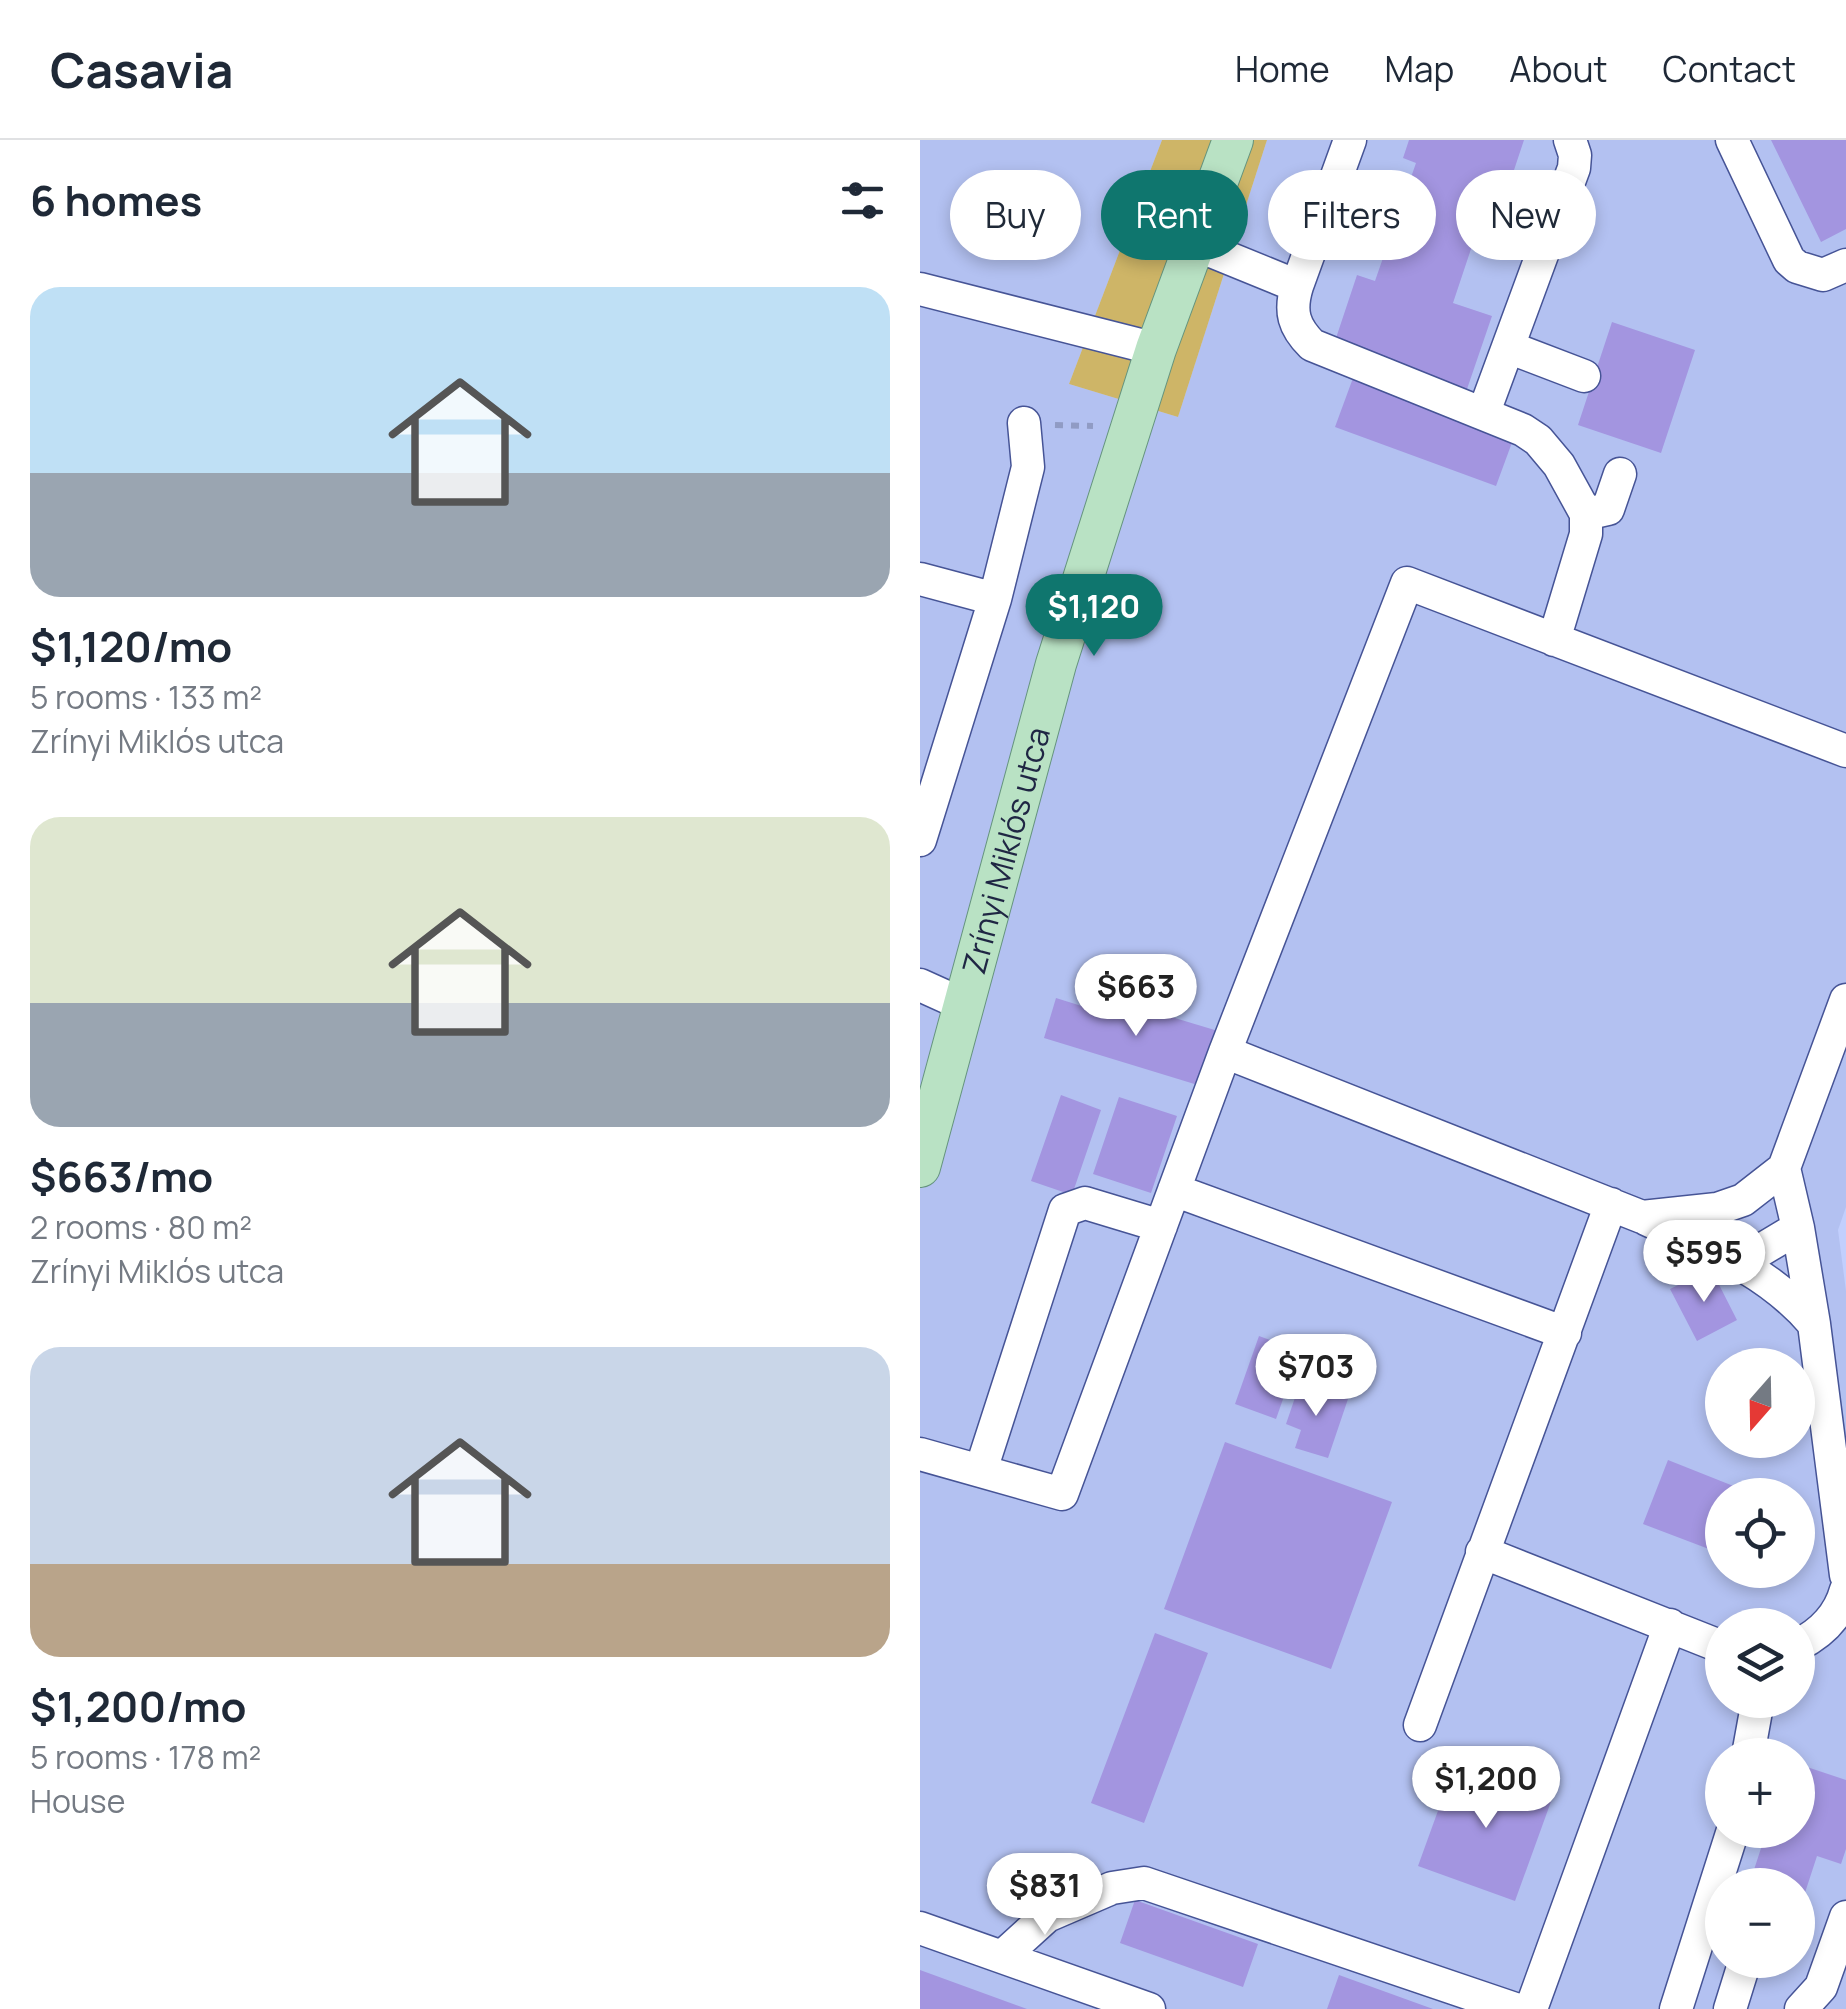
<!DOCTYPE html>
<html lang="en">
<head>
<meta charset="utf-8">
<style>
  :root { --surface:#fff; --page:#f6f6f7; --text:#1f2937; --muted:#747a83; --line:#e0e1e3; --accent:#0f766e }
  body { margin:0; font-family:Manrope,sans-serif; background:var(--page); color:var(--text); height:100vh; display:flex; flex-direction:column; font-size:38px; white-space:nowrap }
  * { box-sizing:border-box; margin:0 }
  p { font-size:32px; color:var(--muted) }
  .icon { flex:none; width:55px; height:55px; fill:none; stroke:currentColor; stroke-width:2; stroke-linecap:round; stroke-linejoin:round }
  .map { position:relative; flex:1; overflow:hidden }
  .panel { display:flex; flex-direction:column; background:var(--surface); width:920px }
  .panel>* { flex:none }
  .hud { position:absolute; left:30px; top:30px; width:745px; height:90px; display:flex; gap:20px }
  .needle { width:65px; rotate:200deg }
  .fabs { position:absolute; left:785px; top:1208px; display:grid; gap:20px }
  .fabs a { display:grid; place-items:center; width:110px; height:110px; border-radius:50%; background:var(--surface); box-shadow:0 5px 15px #0003; font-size:50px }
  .price { position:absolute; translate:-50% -85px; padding:0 22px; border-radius:35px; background:#fff; color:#222; font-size:32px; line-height:65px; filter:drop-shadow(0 2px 5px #0008) }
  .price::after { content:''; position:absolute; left:50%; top:60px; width:30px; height:22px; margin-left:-15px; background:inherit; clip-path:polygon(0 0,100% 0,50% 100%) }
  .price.current { background:var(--accent); color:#fff }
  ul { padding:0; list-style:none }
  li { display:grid; align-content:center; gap:20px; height:530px; padding:0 30px }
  li span { display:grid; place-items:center; height:310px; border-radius:30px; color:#555 }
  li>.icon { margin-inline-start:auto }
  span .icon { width:180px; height:180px; fill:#fffc; stroke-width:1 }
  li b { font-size:42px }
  h2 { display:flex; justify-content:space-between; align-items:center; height:120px; padding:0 30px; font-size:42px }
  .pill { padding:0 35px; border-radius:45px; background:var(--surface); box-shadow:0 5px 15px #0003; font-size:35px; line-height:90px }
  .pill.current { background:var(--accent); color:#fff }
  header { display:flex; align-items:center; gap:60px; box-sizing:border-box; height:140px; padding:0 50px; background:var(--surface); border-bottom:2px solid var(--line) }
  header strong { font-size:48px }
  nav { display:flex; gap:55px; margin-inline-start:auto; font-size:35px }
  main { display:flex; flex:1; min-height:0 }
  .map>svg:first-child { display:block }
  .built { fill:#b3c1f1; fill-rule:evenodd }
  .green { fill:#ceb567 }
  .building { fill:#a395e0 }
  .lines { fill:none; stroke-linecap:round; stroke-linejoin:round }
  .minor-casing { stroke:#465496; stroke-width:35 }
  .major-casing { stroke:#65947e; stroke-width:42 }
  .path { stroke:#909bc4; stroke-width:6; stroke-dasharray:8 8; stroke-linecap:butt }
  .minor { stroke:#fff; stroke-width:32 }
  .major { stroke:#b9e2c4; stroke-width:40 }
  .labels { text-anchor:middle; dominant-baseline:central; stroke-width:8; stroke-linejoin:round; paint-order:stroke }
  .street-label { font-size:32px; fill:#1f2643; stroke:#c2cffd }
</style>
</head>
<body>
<header>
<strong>Casavia</strong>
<nav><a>Home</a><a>Map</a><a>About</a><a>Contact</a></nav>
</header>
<main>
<section class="panel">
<h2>6 homes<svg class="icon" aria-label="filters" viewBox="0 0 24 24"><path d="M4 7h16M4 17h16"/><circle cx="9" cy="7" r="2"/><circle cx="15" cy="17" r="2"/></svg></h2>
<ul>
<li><span style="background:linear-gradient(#bfe0f5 60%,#9aa5b1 0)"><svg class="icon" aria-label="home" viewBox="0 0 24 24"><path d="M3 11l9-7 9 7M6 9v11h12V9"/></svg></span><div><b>$1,120/mo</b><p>5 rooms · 133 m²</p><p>Zrínyi Miklós utca</p></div></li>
<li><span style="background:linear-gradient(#dfe7d0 60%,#9aa5b1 0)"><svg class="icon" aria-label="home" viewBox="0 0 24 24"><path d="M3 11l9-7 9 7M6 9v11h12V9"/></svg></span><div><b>$663/mo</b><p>2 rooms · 80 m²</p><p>Zrínyi Miklós utca</p></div></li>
<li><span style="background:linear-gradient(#c9d6e8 70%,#b9a48a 0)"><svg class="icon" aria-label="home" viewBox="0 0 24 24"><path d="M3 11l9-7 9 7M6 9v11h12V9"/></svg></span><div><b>$1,200/mo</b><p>5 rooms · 178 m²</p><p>House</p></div></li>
</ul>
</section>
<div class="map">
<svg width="926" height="1869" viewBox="0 0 926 1869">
  <rect width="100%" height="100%" fill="#c2cffd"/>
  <path class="built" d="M0 0H242L149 244 258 277 347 0H926V1067L918 1090 926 1151V1869H0ZM802 1225H878V1300H802ZM802 1355H878V1430H802ZM802 1485H878V1560H802ZM802 1615H878V1690H802ZM802 1745H878V1820H802Z"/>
  <path class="green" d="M242 0H347L258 277 149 244Z"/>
  <path class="building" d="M489 0H604L586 54 571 49 533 163 572 176 547 249 414 204 437 135 455 141 496 23 483 18Z
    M851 0H926V89L901 102Z
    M692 182 775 210 741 313 658 285Z
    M433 238 594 297 576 346 415 287Z
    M136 858 200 878 205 863 298 891 281 946 124 898Z
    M141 955 181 970 152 1055 111 1041Z
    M199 957 257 976 231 1053 173 1034Z
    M791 1129 817 1180 777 1201 750 1149Z
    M339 1196 380 1211 356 1279 315 1264Z
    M380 1243 428 1259 408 1318 375 1308 381 1290 366 1284Z
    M305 1302 472 1362 411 1529 244 1469Z
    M748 1320 836 1355H802V1414L723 1384Z
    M235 1493 288 1513 224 1683 171 1663Z
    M536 1621 633 1656 595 1761 498 1726Z
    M878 1624 926 1640V1709L921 1724 897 1716 878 1774V1745H829L847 1690H878Z
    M215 1760 338 1804 323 1847 200 1803Z
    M0 1830 107 1869H0Z
    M419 1835 513 1869H407Z"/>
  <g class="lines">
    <defs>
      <path id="minor" d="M812 0 869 120 877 127 903 135 926 125
        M274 104 377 146C369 172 374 187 392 205L603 290 618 300 639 325 666 374V394L634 500
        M377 146 430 0
        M0 149 236 209
        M588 207 664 236
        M564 272 654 28 655 15 650 0
        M666 374 688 369 700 334
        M0 439 75 459
        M0 700 75 459 108 327 104 283
        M0 845 42 864
        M926 860 864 1028 878 1088 894 1184 926 1435
        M305 912 722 1077 797 1069 823 1060 864 1028
        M254 1050 645 1193
        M726 1079C789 1108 848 1130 894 1184
        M821 1122 878 1088
        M0 1314 142 1354 305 912 487 443 926 611
        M61 1330 145 1070 165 1063 241 1086
        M562 1412 802 1507
        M878 1505C902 1493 919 1476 926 1450
        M500 1585 691 1064
        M828 1615 838 1560
        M0 1788 229 1869
        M83 1816 127 1776 192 1748 224 1743 595 1869
        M611 1869 750 1485
        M756 1869 813 1690
        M810 1869 824 1824
        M881 1869 901 1847 926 1777"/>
      <g id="major">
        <path id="s1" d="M0 1027 136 524 236 209 313 0"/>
      </g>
    </defs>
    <use href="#minor" class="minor-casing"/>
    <use href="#major" class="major-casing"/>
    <path class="path" d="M135 285 173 286"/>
    <use href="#minor" class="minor"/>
    <use href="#major" class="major"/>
  </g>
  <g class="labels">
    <g class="street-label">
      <text stroke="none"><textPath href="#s1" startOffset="328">Zrínyi Miklós utca</textPath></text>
    </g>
  </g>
</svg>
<div class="fabs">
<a><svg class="needle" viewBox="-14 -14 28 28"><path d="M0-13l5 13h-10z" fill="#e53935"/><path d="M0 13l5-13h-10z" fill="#747a83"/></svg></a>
<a><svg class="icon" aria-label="locate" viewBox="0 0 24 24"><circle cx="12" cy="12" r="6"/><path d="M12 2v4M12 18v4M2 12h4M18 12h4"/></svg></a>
<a><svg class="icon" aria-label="layers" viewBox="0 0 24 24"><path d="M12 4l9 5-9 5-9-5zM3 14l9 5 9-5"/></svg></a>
<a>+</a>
<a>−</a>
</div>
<b class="price current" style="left:174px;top:519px">$1,120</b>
<b class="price" style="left:216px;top:899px">$663</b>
<b class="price" style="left:784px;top:1165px">$595</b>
<b class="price" style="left:396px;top:1279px">$703</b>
<b class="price" style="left:566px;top:1691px">$1,200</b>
<b class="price" style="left:125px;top:1798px">$831</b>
<div class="hud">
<a class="pill">Buy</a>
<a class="pill current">Rent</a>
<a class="pill">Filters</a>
<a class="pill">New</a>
</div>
</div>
</main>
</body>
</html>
